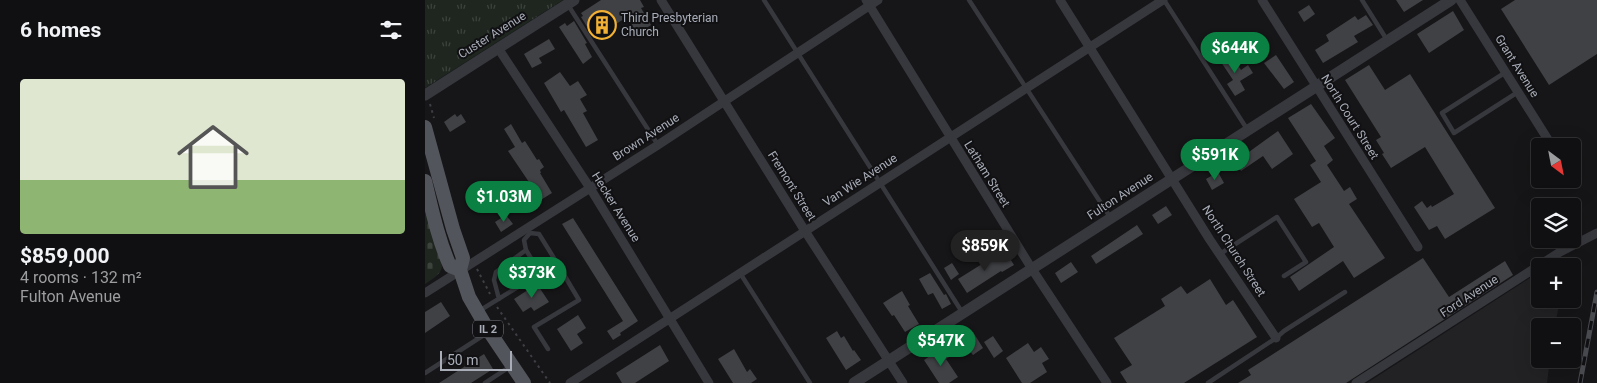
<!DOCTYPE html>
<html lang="en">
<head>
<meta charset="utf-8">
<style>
  :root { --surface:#101012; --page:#19191b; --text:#f1f3f6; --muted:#9c9d9f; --line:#303032; --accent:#0b8043 }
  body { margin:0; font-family:Roboto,sans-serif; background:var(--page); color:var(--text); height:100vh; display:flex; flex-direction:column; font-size:19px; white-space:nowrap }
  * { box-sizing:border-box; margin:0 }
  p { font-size:16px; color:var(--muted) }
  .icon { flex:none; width:28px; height:28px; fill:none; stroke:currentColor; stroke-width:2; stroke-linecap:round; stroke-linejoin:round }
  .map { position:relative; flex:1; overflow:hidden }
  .side { display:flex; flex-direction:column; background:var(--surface); width:425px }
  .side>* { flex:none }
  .needle { width:32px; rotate:148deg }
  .controls { position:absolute; left:1106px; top:138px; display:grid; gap:10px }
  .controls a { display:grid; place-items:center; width:50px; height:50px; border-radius:5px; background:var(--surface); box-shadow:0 5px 20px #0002,0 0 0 1px var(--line); font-size:25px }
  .scale { position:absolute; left:15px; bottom:12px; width:72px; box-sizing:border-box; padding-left:5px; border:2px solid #a8adb8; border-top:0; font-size:14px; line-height:18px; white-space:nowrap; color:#a8adb8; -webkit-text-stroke:4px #111113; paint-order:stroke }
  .price { position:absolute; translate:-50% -42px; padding:0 11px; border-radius:18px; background:var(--accent); color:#fff; font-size:16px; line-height:32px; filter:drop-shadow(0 1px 2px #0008) }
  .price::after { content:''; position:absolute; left:50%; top:30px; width:15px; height:11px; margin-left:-8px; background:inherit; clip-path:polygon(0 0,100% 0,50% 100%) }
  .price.current { background:#222; color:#fff }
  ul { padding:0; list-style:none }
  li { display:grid; align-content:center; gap:10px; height:265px; padding:0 20px }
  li+li { border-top:1px solid var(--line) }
  li span { display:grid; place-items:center; height:155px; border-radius:5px; color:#555 }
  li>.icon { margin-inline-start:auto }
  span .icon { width:90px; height:90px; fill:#fffc; stroke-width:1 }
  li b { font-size:21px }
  h2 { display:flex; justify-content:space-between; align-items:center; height:60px; padding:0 20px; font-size:21px }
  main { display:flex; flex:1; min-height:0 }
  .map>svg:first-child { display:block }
  .built { fill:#222225 }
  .cemetery { fill:url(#cemetery-stones) }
  .park { fill:url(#park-tufts) }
  .building { fill:#404145 }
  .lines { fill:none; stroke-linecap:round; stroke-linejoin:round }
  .path { stroke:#3d3f44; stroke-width:2; stroke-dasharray:2.5 4; stroke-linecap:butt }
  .service { stroke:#37383d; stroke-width:4.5 }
  .minor { stroke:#37383d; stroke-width:9 }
  .tertiary { stroke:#37383d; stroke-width:11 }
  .primary { stroke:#53555c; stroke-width:14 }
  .rail-casing { stroke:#4a4c52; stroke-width:5 }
  .rail { stroke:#111113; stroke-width:3; stroke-dasharray:9; stroke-linecap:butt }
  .labels { text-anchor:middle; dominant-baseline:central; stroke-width:4; stroke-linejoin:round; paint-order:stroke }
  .shield { fill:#111113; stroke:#7b7e86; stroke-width:1 }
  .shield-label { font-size:11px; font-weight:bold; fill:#a8adb8 }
  .poi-label { font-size:12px; fill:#a8adb8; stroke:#111113; text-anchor:start }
  .street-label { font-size:12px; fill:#a8adb8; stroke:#111113 }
</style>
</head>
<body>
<main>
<section class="side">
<h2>6 homes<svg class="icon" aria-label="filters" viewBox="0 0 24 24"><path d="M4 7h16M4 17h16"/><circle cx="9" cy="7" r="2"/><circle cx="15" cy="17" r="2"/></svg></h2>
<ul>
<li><span style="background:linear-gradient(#dfe7d0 65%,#8fb573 0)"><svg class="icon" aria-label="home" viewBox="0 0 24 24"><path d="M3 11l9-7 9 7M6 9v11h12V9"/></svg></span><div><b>$859,000</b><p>4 rooms · 132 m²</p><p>Fulton Avenue</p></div></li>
</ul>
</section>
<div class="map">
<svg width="1172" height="383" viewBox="0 0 1172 383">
  <defs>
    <pattern id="cemetery-stones" width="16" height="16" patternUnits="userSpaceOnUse" patternTransform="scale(1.25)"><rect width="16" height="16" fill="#1e261f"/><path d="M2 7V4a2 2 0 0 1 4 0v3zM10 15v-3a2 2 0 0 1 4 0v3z" fill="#3c433d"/></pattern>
    <pattern id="park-tufts" width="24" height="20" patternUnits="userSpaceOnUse" patternTransform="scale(1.25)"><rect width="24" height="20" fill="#1e261f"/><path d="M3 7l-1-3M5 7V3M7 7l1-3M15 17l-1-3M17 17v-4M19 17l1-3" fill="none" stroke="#3c433d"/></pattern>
  </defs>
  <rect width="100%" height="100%" fill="#161618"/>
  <path class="built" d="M1108 276 1115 278V299H1135L1130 326H1115V359H1125L1122 383H942Z"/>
  <path class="cemetery" d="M0 197 17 266C16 275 7 279 0 284Z"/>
  <path class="park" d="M0 0H138L0 88Z"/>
  <path class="building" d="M176 0H215L219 7 216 8 226 25 212 34 202 17 169 38 156 17 158 16 156 13Z
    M971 0H998L979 12Z
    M1090 0H1172V54L1124 85 1076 9Z
    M884 5 890 14 879 22 873 12Z
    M1028 11 1039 30 1004 53 992 34Z
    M941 15 948 25 929 36 933 42 898 63 890 50 904 41 901 35 930 16 933 20Z
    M149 21 162 43 160 44 167 57 158 64 134 27 140 23 142 26Z
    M124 39 130 49 114 58 117 63 107 68 99 54Z
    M805 53 816 70 823 65 828 73 815 81 820 90 810 96 802 84 808 80 794 59Z
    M851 55 869 82 859 89 839 63Z
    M944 65 960 90 985 74 1070 208 1020 239 1012 226 1004 230 989 207 997 201 1002 208 1006 205 1007 207 1029 194 1000 147 966 168 957 154 959 153 951 140 956 137 920 80Z
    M135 72 145 86 153 81 162 95 155 99 162 111 158 113 173 140 161 147 139 110 136 112 119 83Z
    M886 104 910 138 899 146 908 160 902 165 919 191 925 187 932 199 924 204 960 258 929 278 918 261 874 291 865 277 909 247 894 223 887 227 869 199 896 182 885 165 891 161 863 118Z
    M30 114 32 117 36 114 41 122 25 132 19 122Z
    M86 124 97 143 100 141 112 160 114 159 119 167 115 170 116 173H115L127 193 106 206 101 196 110 191 83 151 90 147 79 129Z
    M853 131 868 154 847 169 838 156 816 171 810 162Z
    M793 172 799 183 787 190 781 179Z
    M741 206 747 215 733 224 727 215Z
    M81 215 88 224 76 232 70 222Z
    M148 218 213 321 195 333 196 335 188 340 182 331 198 321 137 224Z
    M712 225 718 234 671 264 666 256Z
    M581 252 589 265 577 272 576 271 542 293 533 279 557 264 558 266Z
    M998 258 1024 297 1080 261 1088 275 921 383H813L826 375 823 370Z
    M646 262 653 272 636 283 630 273Z
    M527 263 534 274 526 280 519 268Z
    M505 273 519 295 521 294 526 304 517 309 508 293 503 295 494 279Z
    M785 279 801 305 808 300 832 337 759 383H702L695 372 707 365 689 338 740 306 736 299 756 286 762 294Z
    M112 284 124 302 109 311 106 307 98 312 89 299Z
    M477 291 485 305 483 306 494 324 480 332 469 315 467 316 458 303Z
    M16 302 25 316 0 333V312Z
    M153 315 161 328 152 334 158 343 146 351 132 329Z
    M412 331 416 338 419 336 428 351 429 350 436 360 421 370 401 338Z
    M548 332 558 348 548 355 543 349 541 350 535 340Z
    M568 336 578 351 569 358 559 342Z
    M603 343 609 352 616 347 624 359 617 363 622 372 605 383H597L581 358Z
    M235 345 244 361 210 383H197L191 373Z
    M518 347 524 357 521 359 533 377 524 383H514L499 360Z
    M309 349 322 372 325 369 332 379 326 383H308L293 359Z
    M59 354 68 369 46 383H14Z"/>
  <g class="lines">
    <path class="path" d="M5 104 9 118
      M52 269 65 294
      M72 307 125 383"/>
    <path class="service" d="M339 0 537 312
      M544 0 685 217
      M739 0 822 129
      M937 0 962 40
      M143 5 233 145
      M1081 72 1017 113 1029 133 1093 92
      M102 229 105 233 114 234 132 263
      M101 250 99 240 105 233
      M795 254 852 217 881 262 859 276
      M315 273 385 383
      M74 299 69 280 71 272 101 250 115 273
      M54 311 132 263 154 300 109 327 123 349
      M0 373 62 333
      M60 383 86 366
      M783 383 851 338 859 331 920 292"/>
    <path class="minor" d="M236 0 380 231 478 383
      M441 0 607 269 682 383
      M635 0 785 240 851 338
      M837 0 993 247
      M1035 0 1127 146
      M73 48 165 188 284 383
      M0 293 233 145 453 0
      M145 383 738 0
      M931 383 1135 252 1172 233"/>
    <path class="tertiary" d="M0 95 149 0
      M429 383 1026 0"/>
    <path class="primary" d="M0 127 28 229 38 258 35 270 44 297 62 328 99 383
      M0 181C7 210 13 239 25 266L35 270"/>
    <defs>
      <path id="rail" d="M1155 383 1172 292"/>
    </defs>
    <use href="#rail" class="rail-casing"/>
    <use href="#rail" class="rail"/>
  </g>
  <defs>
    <symbol id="building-ring" viewBox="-11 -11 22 22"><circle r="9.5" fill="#111113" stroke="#f2b134" stroke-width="1.5"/><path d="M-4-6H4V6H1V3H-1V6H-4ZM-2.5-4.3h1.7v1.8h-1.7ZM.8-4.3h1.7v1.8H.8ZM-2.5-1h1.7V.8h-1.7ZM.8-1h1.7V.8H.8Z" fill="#f2b134"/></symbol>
  </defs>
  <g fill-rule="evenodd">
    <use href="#building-ring" x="161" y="9" width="32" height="32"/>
  </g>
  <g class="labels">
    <rect class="shield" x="48" y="320.5" width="30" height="17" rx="4"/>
    <g class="shield-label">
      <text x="63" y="329">IL 2</text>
    </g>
    <g class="poi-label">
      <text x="196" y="18">Third Presbyterian<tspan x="196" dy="14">Church</tspan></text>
    </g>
    <g class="street-label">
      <text transform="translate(67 35) rotate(-32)">Custer Avenue</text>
      <text transform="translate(1092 66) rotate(58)">Grant Avenue</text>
      <text transform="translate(925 117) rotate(58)">North Court Street</text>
      <text transform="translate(221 137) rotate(-33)">Brown Avenue</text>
      <text transform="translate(562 174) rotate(58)">Latham Street</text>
      <text transform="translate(435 180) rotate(-33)">Van Wie Avenue</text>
      <text transform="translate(367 186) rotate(58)">Fremont Street</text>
      <text transform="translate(695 196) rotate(-33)">Fulton Avenue</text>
      <text transform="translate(191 207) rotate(58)">Hecker Avenue</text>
      <text transform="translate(809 251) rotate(57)">North Church Street</text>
      <text transform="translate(1044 296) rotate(-33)">Ford Avenue</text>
    </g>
  </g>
</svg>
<div class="controls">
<a><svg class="needle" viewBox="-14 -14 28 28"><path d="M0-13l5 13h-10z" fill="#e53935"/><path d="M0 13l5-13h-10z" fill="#9c9d9f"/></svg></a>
<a><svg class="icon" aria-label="layers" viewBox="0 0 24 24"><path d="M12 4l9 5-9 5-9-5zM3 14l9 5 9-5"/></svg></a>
<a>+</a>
<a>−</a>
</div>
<div class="scale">50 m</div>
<b class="price" style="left:810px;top:74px">$644K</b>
<b class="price" style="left:790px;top:181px">$591K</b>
<b class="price" style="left:79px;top:223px">$1.03M</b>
<b class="price current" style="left:560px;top:272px">$859K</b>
<b class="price" style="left:107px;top:299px">$373K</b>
<b class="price" style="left:516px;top:367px">$547K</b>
</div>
</main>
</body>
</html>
